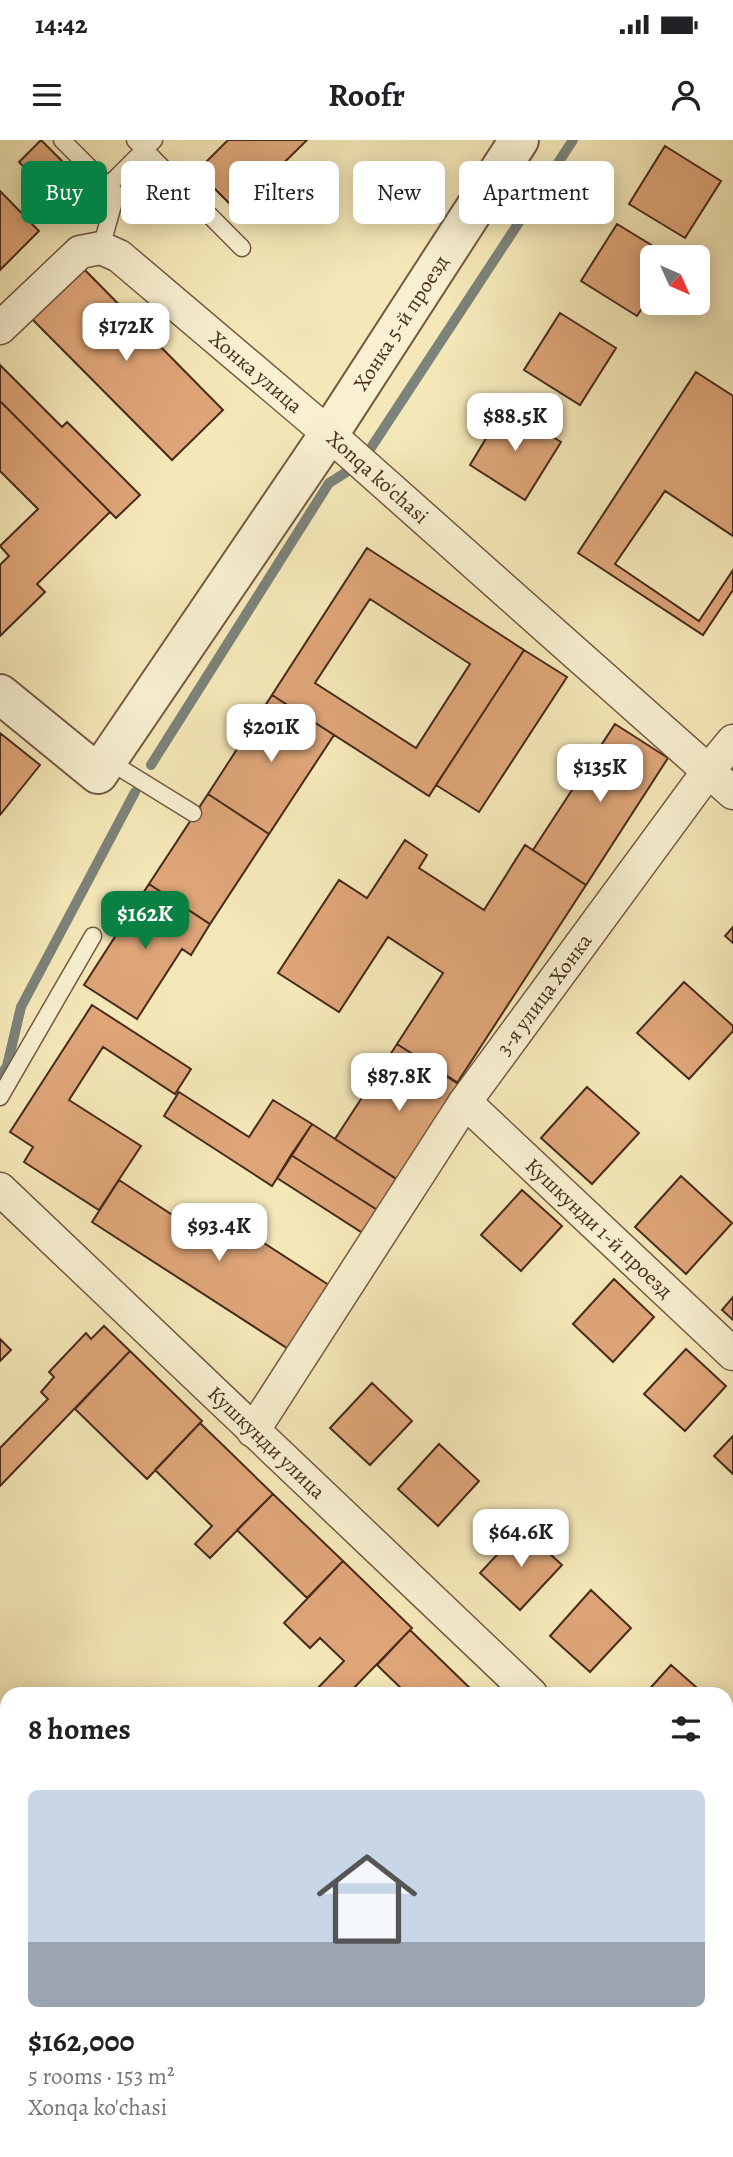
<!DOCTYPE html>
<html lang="en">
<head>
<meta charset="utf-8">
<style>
  :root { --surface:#fff; --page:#f6f6f6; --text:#202124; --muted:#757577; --accent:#0b8043 }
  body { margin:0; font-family:Alegreya,serif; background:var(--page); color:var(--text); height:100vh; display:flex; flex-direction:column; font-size:26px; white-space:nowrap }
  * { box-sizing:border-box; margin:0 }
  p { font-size:23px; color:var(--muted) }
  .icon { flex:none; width:38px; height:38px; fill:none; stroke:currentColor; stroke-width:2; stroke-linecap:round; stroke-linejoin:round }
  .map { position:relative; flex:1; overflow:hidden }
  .details { position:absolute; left:0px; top:1547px; width:733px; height:471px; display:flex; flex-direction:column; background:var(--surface); border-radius:21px 21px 0 0; box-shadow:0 4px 18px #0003 }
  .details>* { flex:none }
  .guide { position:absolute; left:21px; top:21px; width:691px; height:63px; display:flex; gap:14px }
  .needle { width:46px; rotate:135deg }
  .fabs { position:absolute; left:640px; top:105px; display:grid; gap:14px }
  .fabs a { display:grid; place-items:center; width:70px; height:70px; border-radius:10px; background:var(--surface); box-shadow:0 4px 18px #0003; font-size:35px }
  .price { position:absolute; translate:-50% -60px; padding:0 16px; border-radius:14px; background:#fff; color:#222; font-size:23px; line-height:46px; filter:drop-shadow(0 2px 4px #0008) }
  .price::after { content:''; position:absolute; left:50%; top:42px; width:21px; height:16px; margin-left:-10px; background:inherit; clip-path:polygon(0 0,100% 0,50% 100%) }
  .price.selected { background:var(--accent); color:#fff }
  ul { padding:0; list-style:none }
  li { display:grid; align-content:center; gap:14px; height:371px; padding:0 28px }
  li span { display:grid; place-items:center; height:217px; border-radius:10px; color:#555 }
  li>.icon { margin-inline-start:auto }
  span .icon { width:126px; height:126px; fill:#fffc; stroke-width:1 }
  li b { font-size:30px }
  h2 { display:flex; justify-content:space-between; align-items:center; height:84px; padding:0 28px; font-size:30px }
  .tag { padding:0 24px; border-radius:10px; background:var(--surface); box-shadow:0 4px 18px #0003; font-size:24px; line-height:63px }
  .tag.selected { background:var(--accent); color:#fff }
  .status { display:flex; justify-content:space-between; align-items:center; height:49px; padding:0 35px; background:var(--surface); direction:ltr }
  .status svg { height:19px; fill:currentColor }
  header { display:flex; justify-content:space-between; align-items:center; height:91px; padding:0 28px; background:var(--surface); font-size:32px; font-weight:600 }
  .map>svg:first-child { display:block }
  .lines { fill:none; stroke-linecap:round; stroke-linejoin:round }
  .stream { stroke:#7c837a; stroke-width:10 }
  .building { fill:#dea578; stroke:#472b1c; stroke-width:2; fill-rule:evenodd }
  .service-casing { stroke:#725a43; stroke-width:19 }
  .minor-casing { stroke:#725a43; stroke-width:35 }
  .tertiary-casing { stroke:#725a43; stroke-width:42 }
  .service { stroke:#f8f0d1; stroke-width:16 }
  .minor { stroke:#f8f0d1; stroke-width:32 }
  .tertiary { stroke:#f8f0d1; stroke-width:38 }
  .labels { text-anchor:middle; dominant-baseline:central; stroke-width:7; stroke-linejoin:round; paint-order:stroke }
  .street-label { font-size:21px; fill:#472b1c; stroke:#f8f0d1 }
</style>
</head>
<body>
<div class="status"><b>14:42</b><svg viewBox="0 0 49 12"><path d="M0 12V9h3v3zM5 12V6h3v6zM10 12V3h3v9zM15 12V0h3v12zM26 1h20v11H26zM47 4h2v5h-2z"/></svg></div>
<header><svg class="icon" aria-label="menu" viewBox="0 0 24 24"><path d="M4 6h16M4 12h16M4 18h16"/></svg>Roofr<svg class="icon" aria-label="person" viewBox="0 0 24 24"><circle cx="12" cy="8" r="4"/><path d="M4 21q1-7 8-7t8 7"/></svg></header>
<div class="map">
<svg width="733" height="2017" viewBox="0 0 733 2017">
  <rect width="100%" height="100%" fill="#f5e8b8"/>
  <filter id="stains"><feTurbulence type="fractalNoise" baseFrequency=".00286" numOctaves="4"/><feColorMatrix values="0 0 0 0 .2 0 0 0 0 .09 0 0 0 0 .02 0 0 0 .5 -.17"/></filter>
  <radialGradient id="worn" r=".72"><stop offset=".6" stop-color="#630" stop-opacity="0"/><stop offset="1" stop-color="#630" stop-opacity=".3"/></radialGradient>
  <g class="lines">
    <path class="stream" d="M151 625 329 343 361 323 573 0
      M0 937 7 926 21 867 135 652"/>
  </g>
  <path class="building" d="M41 0 98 57 75 79 19 22Z
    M228 0H307L236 70 197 31Z
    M665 6 721 41 685 98 629 64Z
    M0 51 39 91 0 130Z
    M617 84 671 117H653V151L637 176 581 141Z
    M80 125 223 270 172 320 29 176Z
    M560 173 616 208 580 265 524 230Z
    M0 225 62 287 67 282 140 355 116 378 0 261Z
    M696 232 733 256V396L665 351 615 424 699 481 733 430V450L703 495 578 413Z
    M0 261 110 372 37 444 45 452 0 496V425L9 416 0 406 38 369 0 331Z
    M505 267 561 302 525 360 470 325Z
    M367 408 524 510 429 656 272 555ZM370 459 470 524 416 608 315 543Z
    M524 510 567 537 479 672 436 645Z
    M272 555 334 595 269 694 208 654Z
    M615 584 668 618 586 745 533 710Z
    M0 593 40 625 0 675Z
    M208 654 269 694 210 784 149 744Z
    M405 700 427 715 419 728 484 770 525 705 586 745 457 943 397 904 443 833 388 797 339 872 278 833 339 740 367 758Z
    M149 744 210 784 191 815 182 809 137 879 84 845Z
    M733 787V803L725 796Z
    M684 842 733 886V891L689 939 637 893Z
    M92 865 191 929 175 954 103 907 69 960 141 1006 99 1070 24 1022 33 1007 10 992Z
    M397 904 463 946 401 1042 335 999Z
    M587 947 639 993 592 1044 541 998Z
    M179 952 249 997 273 960 312 984 272 1046 164 976Z
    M312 984 406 1045 387 1076 291 1015Z
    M291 1015 387 1076 372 1099 277 1038Z
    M681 1036 732 1083 686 1134 635 1087Z
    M119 1040 194 1089 208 1067 332 1147 290 1210 92 1082Z
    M522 1050 562 1086 521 1131 481 1095Z
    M614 1139 654 1177 613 1222 573 1184Z
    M733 1157V1180L722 1170Z
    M104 1186 130 1211 0 1346V1308L48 1259 41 1252 54 1237 49 1232 86 1193 91 1199Z
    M0 1199 11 1210 0 1221Z
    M686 1209 726 1246 685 1291 644 1254Z
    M130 1211 202 1281 147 1339 75 1269Z
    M372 1243 412 1281 370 1325 330 1288Z
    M200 1283 273 1354 210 1418 195 1404 212 1386 155 1330Z
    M733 1296V1334L714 1316Z
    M439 1304 479 1341 438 1386 398 1349Z
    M273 1354 343 1421 307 1458 237 1390Z
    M522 1388 562 1425 520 1470 480 1433Z
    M343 1421 412 1488 348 1554H312L344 1521 320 1498 310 1508 284 1483Z
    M591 1450 631 1488 590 1532 550 1496Z
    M410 1490 476 1554H407L377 1525Z
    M671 1525 704 1554H645Z
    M0 1580 7 1586 0 1596Z
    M733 1597V1663L726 1657V1605Z
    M7 1652V1672L0 1665V1659Z
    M0 1711 7 1718V1733L0 1740Z
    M7 1733V1820L0 1813V1740Z
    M726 1796 733 1802V1861L726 1868Z
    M733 1861V1877L726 1871Z
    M0 1931 7 1938V2011H61L55 2017H0Z
    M61 2011H87L94 2017H55Z
    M202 2011H281L275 2017H208Z
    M365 2011H412L406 2017H372Z"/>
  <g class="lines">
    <defs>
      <path id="service" d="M62 0 116 54 101 108
        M135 0 242 108
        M108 46 154 0
        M107 620 193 673
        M0 957 93 796"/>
      <g id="minor">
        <path id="s1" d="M0 188 80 112 101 108 119 116 329 294 733 653"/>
        <path id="s2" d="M465 962 733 1214"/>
        <path id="s3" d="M0 1049 531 1554"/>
        <path id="s4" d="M253 1291 465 962 709 630 733 601"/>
        <path d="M0 1688 7 1695"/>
        <path d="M726 1738 733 1744"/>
        <path d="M335 2011 342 2017"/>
      </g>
      <g id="tertiary">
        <path id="s5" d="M0 554 98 634 329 294 519 0"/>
      </g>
    </defs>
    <use href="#service" class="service-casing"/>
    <use href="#minor" class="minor-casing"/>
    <use href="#tertiary" class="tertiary-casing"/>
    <use href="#service" class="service"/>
    <use href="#minor" class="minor"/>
    <use href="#tertiary" class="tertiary"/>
  </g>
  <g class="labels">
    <g class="street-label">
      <text stroke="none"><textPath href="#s5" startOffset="670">Хонка 5-й проезд</textPath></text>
      <text stroke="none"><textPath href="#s1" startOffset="331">Хонка улица</textPath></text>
      <text stroke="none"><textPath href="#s1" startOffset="492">Xonqa ko'chasi</textPath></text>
      <text stroke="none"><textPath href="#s4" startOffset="525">3-я улица Хонка</textPath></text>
      <text stroke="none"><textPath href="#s2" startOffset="184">Кушкунди 1-й проезд</textPath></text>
      <text stroke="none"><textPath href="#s3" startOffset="368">Кушкунди улица</textPath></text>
    </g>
  </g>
  <rect width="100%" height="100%" filter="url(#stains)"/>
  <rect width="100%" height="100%" fill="url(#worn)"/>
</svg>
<div class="fabs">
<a><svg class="needle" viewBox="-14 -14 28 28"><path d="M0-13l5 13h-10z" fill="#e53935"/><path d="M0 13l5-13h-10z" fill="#757577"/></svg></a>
</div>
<b class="price" style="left:126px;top:223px">$172K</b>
<b class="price" style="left:515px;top:313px">$88.5K</b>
<b class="price" style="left:271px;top:624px">$201K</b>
<b class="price" style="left:600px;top:664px">$135K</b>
<b class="price selected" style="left:145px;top:811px">$162K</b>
<b class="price" style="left:399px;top:973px">$87.8K</b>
<b class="price" style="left:219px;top:1123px">$93.4K</b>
<b class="price" style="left:521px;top:1429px">$64.6K</b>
<div class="guide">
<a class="tag selected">Buy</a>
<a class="tag">Rent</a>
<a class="tag">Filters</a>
<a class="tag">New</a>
<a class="tag">Apartment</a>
</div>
<section class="details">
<h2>8 homes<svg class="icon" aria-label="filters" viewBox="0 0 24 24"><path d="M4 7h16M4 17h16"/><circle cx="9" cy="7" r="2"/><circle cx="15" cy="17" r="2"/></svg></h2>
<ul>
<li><span style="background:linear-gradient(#c9d6e8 70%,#9aa5b1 0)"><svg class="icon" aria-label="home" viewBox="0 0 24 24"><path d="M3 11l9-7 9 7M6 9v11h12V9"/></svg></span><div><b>$162,000</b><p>5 rooms · 153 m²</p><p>Xonqa ko'chasi</p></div></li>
</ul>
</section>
</div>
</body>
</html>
